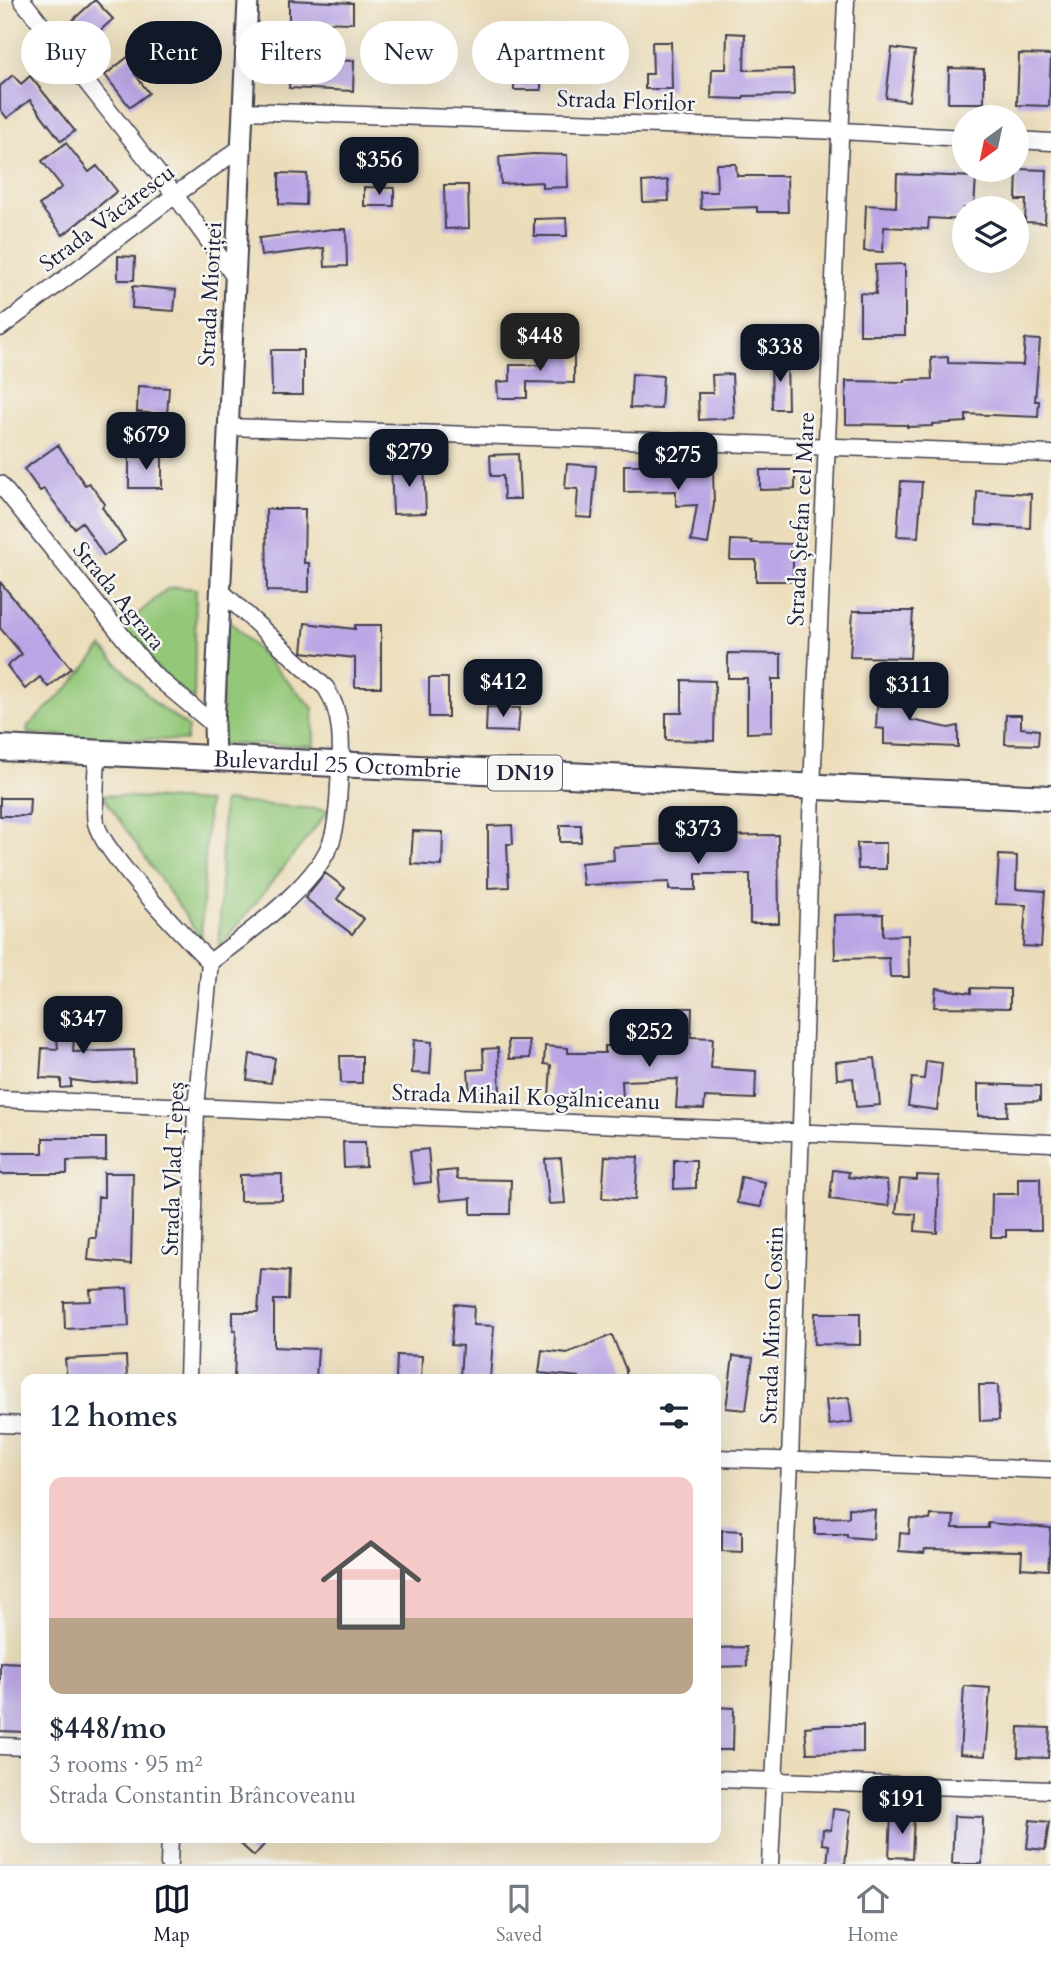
<!DOCTYPE html>
<html lang="en">
<head>
<meta charset="utf-8">
<style>
  :root { --surface:#fff; --page:#f6f6f7; --text:#1f2937; --muted:#747a83; --line:#e0e1e3; --accent:#111827 }
  body { margin:0; font-family:Cardo,serif; background:var(--page); color:var(--text); height:100vh; display:flex; flex-direction:column; font-size:26px; white-space:nowrap }
  * { box-sizing:border-box; margin:0 }
  p { font-size:23px; color:var(--muted) }
  .icon { flex:none; width:38px; height:38px; fill:none; stroke:currentColor; stroke-width:2; stroke-linecap:round; stroke-linejoin:round }
  .map { position:relative; flex:1; overflow:hidden }
  .drawer { position:absolute; left:21px; top:1374px; width:700px; height:469px; display:flex; flex-direction:column; background:var(--surface); border-radius:14px; box-shadow:0 7px 28px #0002 }
  .drawer>* { flex:none }
  .hud { position:absolute; left:21px; top:21px; width:700px; height:63px; display:flex; gap:14px }
  .needle { width:46px; rotate:213deg }
  .fabs { position:absolute; left:952px; top:105px; display:grid; gap:14px }
  .fabs a { display:grid; place-items:center; width:77px; height:77px; border-radius:50%; background:var(--surface); box-shadow:0 7px 28px #0002; font-size:35px }
  .price { position:absolute; translate:-50% -60px; padding:0 16px; border-radius:14px; background:var(--accent); color:#fff; font-size:23px; line-height:46px; filter:drop-shadow(0 2px 4px #0008) }
  .price::after { content:''; position:absolute; left:50%; top:42px; width:21px; height:16px; margin-left:-10px; background:inherit; clip-path:polygon(0 0,100% 0,50% 100%) }
  .price.current { background:#222; color:#fff }
  ul { padding:0; list-style:none }
  li { display:grid; align-content:center; gap:14px; height:371px; padding:0 28px }
  li+li { border-top:2px solid var(--line) }
  li span { display:grid; place-items:center; height:217px; border-radius:14px; color:#555 }
  li>.icon { margin-inline-start:auto }
  span .icon { width:126px; height:126px; fill:#fffc; stroke-width:1 }
  li b { font-size:30px }
  h2 { display:flex; justify-content:space-between; align-items:center; height:84px; padding:0 28px; font-size:30px }
  .chip { padding:0 24px; border-radius:32px; background:var(--surface); box-shadow:0 7px 28px #0002; font-size:24px; line-height:63px }
  .chip.current { background:var(--accent); color:#fff }
  .tabs { display:flex; justify-content:space-around; align-items:center; height:98px; border-top:2px solid var(--line); background:var(--surface); font-size:19px; color:var(--muted) }
  .tabs a { display:grid; justify-items:center; gap:4px }
  .tabs .current { color:var(--accent) }
  .map>svg:first-child { display:block }
  .green { fill:#94c879; stroke:#5b755a; stroke-width:2 }
  .building { fill:#baa6e5 }
  .lines { fill:none; stroke-linecap:round; stroke-linejoin:round }
  .minor-casing { stroke:#403e4e; stroke-width:19 }
  .tertiary-casing { stroke:#403e4e; stroke-width:23 }
  .primary-casing { stroke:#403e4e; stroke-width:28 }
  .minor { stroke:#fff; stroke-width:16 }
  .tertiary { stroke:#fff; stroke-width:19 }
  .primary { stroke:#fff; stroke-width:24 }
  .labels { text-anchor:middle; dominant-baseline:central; stroke-width:5; stroke-linejoin:round; paint-order:stroke }
  .shield { fill:#f6f6f2; stroke:#626272; stroke-width:2 }
  .shield-label { font-size:21px; font-weight:bold; fill:#22223b }
  .street-label { font-size:23px; fill:#22223b; stroke:#f6f6f2 }
</style>
</head>
<body>
<div class="map">
<svg width="1051" height="1864" viewBox="0 0 1051 1864">
  <rect width="100%" height="100%" fill="#f6f6f2"/>
  <filter id="ink" filterUnits="userSpaceOnUse"><feTurbulence type="fractalNoise" baseFrequency=".0143" numOctaves="2"/><feDisplacementMap in="SourceGraphic" scale="14" xChannelSelector="R" yChannelSelector="G"/><feConvolveMatrix kernelMatrix="1 2 1 2 8 2 1 2 1" color-interpolation-filters="sRGB"/></filter>
  <filter id="wash" filterUnits="userSpaceOnUse"><feTurbulence type="fractalNoise" baseFrequency=".00686" numOctaves="4" result="noise"/><feDisplacementMap in="SourceGraphic" scale="28" xChannelSelector="R" yChannelSelector="G"/><feGaussianBlur stdDeviation="1.57" result="paint"/><feColorMatrix in="noise" values="0 0 0 0 0 0 0 0 0 0 0 0 0 0 0 0 0 1.4 0 .05"/><feComposite in="paint" operator="in"/></filter>
  <g filter="url(#wash)">
    <rect width="100%" height="100%" fill="#ecddba"/>
    <path class="green" d="M177 587 196 589 194 701 117 632 167 589Z
      M224 615 313 708 314 746 220 744Z
      M102 647 155 703 188 727 186 741 29 734 27 731 28 726 71 685Z
      M102 795 208 802 201 938Z
      M223 801 329 810 219 949Z"/>
    <g id="blocks">
      <path class="building" d="M95 0 113 19 82 47 65 27Z
        M289 0 353 3V23L316 22 313 59 354 61 353 91 289 88 293 22H289Z
        M727 33 745 34 744 70 793 69 794 95 744 96 743 99 711 98 712 69H726Z
        M157 34 167 47 134 73 149 93 130 107 105 75Z
        M652 42H671L672 89H645V74H653Z
        M892 48 915 51 909 101 886 98Z
        M1019 54 1051 55 1049 106 1017 105Z
        M514 64H541V90H514Z
        M949 68 984 69V103H948Z
        M13 75 21 84 30 76 75 131 61 141 30 100 7 118 0 109V86Z
        M66 143 89 172 97 166 117 191 63 235 39 205 62 187 42 161Z
        M533 154 567 155 568 187 542 188V182L501 184 499 157Z
        M716 164H736L737 176H787L788 212H757V207L701 209 700 192H717Z
        M1017 169 1047 170 1045 223 1025 222 1026 200H1016Z
        M279 173 307 174 306 205 279 204Z
        M897 174 976 177 974 208H964V220L929 218 928 229 884 227 883 252 864 251 866 205 896 207Z
        M668 180 669 201 643 202 642 182Z
        M444 185H468L469 228 445 229Z
        M364 187 394 188V206H364Z
        M566 218 567 236H534V219Z
        M333 229H346L347 266 325 267 324 248 261 256 259 238Z
        M118 256 135 257 134 280H118Z
        M905 264V335H860V293L876 294 875 265Z
        M133 286 176 290 174 311 132 308Z
        M764 333 766 349 746 352 744 336Z
        M1025 339 1040 340 1035 401H1039L1038 417 966 414V422L932 424V426L907 427V425L846 424V381L905 382V380L932 379 931 358 948 357V363L1023 365Z
        M545 347 574 348V383L527 382V398H498L497 382 510 381V365H544Z
        M271 350H303V395H272Z
        M771 359H787L788 409H772Z
        M632 374 663 376 661 409 630 408Z
        M732 374 734 418 699 420 698 393H713L712 375Z
        M138 386 169 388 167 415 137 412Z
        M58 445 85 485 89 483 105 504 102 507 125 541 104 556 82 522 74 528 44 489 40 491 24 469Z
        M518 454 520 499H504L503 476H491L490 455Z
        M129 457H162V488H129Z
        M424 463 426 513 393 514 391 465Z
        M567 464 596 466 592 518 576 517 578 489 565 488Z
        M624 465H660V473L713 472 714 504 708 544 691 541 697 505 676 506V491L624 492Z
        M760 470H795V489L760 490Z
        M901 481 922 482 918 537 897 536Z
        M977 491 1031 494 1030 528 976 525Z
        M266 509H305L304 563H309V592L267 591Z
        M731 540 752 541V543L793 544V581H756V560H730Z
        M0 582 71 668 48 687 40 677 25 689 7 666 22 654 0 628Z
        M853 611H913L910 658 850 657Z
        M305 623 355 629V625H381V687H355V658L302 652Z
        M728 653 781 654V679H772V732L747 733V678H728Z
        M429 678H448V717H429Z
        M682 680 715 681 714 741 666 740V713H682Z
        M878 687 913 688 911 720 949 728 958 726V747L884 744V729L876 728Z
        M487 707 520 708 518 732 486 731Z
        M1006 715H1021V728L1039 730 1038 745 1005 744Z
        M0 798H30L29 816H0Z
        M512 825 513 844H507L509 887 488 888V826Z
        M560 825H581V842H560Z
        M413 831 443 832 442 866 411 864Z
        M710 833V836L778 835 779 923H750V874H696V890H669V882L583 885 581 863 614 860 613 847 669 844V834Z
        M857 843H886V869H858Z
        M999 855 1017 856 1016 889 1045 891 1041 947 1023 946 1026 905 996 904Z
        M325 873 345 888 337 899 364 919 352 934 305 898Z
        M883 914V936L908 935 909 977H890L889 958 835 959 834 915Z
        M936 988 971 993V988L1010 989V1008L934 1007Z
        M80 1003 81 1022 75 1023 73 1052 134 1050 135 1081 93 1083 71 1080V1087L61 1088V1079L40 1078 42 1048 58 1049 54 1005Z
        M675 1008H692L691 1037 713 1038 711 1068 756 1071 755 1099 705 1097 704 1109 676 1108 678 1079 622 1081 623 1098 570 1100 549 1097 551 1065 544 1064 545 1046 568 1048V1053H605V1046H648V1039H674Z
        M414 1040 432 1042 430 1074 412 1073Z
        M508 1040H529L530 1058 509 1059Z
        M498 1048 500 1093 470 1095 468 1070 484 1069 483 1049Z
        M250 1054 275 1058 271 1083 247 1080Z
        M340 1056H362V1083H341Z
        M875 1058 880 1105 856 1107 853 1078 837 1079 836 1062Z
        M926 1061 942 1063 937 1110 908 1106 912 1078 924 1079Z
        M978 1084 1040 1086V1101L1008 1102 1007 1116H978Z
        M43 1138H106V1160L67 1161V1174H0V1153H43Z
        M343 1142H365L366 1167 344 1168Z
        M428 1149 431 1182 414 1184 410 1151Z
        M605 1156 638 1157 635 1200 602 1198Z
        M561 1158 565 1203 549 1204 545 1159Z
        M674 1160H696V1188L674 1189Z
        M456 1170 457 1179 511 1180 510 1214H471V1198L440 1201 437 1172Z
        M833 1170 849 1172 848 1177 887 1181 889 1206 830 1199Z
        M104 1173H133L131 1264 88 1260 90 1238H96L98 1197H104Z
        M282 1174V1200L240 1201V1175Z
        M917 1175 939 1176 937 1233 915 1231 916 1214 896 1213 900 1179 917 1180Z
        M741 1177 765 1182 761 1207 737 1203Z
        M1018 1178H1040L1041 1230H1006V1237H991L992 1194H1018Z
        M261 1269 289 1271 288 1300H274V1347L318 1349 316 1379H234L236 1331H233V1312H258Z
        M127 1288 129 1326 65 1329 64 1302 91 1301 90 1290Z
        M454 1304 474 1306 473 1325 494 1326 490 1379H460L462 1346 451 1345Z
        M815 1313H860V1345L814 1344Z
        M612 1335 626 1370V1379H579V1377L539 1373 542 1350 567 1353Z
        M397 1355 422 1356 421 1379H396Z
        M126 1356 127 1379H67L65 1359Z
        M733 1356 753 1358 746 1410 726 1408Z
        M979 1385H998L999 1420 980 1421Z
        M849 1397 852 1422 829 1425 826 1400Z
        M849 1508 875 1510 873 1539 847 1537V1534H815V1518L849 1517Z
        M931 1515 954 1516 953 1528H988V1523L1051 1528 1048 1570 1021 1568 1022 1551 925 1549 924 1553 899 1551 900 1533 909 1534 910 1519 930 1520Z
        M722 1530 742 1531V1552L722 1551Z
        M746 1647 747 1666 716 1667V1648Z
        M0 1662 26 1663V1732L0 1731Z
        M964 1686 990 1688 985 1756 960 1754Z
        M716 1707 734 1708 733 1750H716Z
        M826 1725H863V1752L807 1753 805 1727Z
        M1019 1727 1050 1728 1048 1758 1018 1757Z
        M833 1809 851 1811 845 1864H827L829 1845 822 1844 823 1829 831 1830Z
        M891 1815 914 1816 912 1858 889 1857Z
        M954 1816 983 1817 982 1864H952Z
        M1030 1820 1049 1822 1045 1850 1027 1848Z
        M234 1838H270L254 1856Z"/>
    </g>
  </g>
  <g filter="url(#ink)">
    <use href="#blocks" fill-opacity="0" stroke="#403e4e" stroke-width="2"/>
    <g class="lines">
      <defs>
        <path id="minor" d="M22 0 175 195 234 276
          M243 111 841 131 964 138
          M1017 140 1051 142
          M0 328 175 195 243 146
          M229 427 1051 454
          M0 484 152 673 214 725
          M97 752C97 771 93 807 96 823 102 852 186 938 210 962
          M210 962C247 934 322 881 333 836 339 815 338 792 340 771 342 742 342 713 326 688L220 590
          M0 1099 1051 1143
          M188 1379 196 1107 210 962
          M0 1424 26 1425
          M716 1458 1051 1470
          M0 1746 26 1747
          M716 1779 1051 1790
          M169 1864 170 1838
          M770 1864 790 1462 812 788 846 0"/>
        <path id="tertiary" d="M215 758 214 725C225 483 238 242 248 0"/>
        <g id="primary">
          <path id="s1" d="M0 748 1051 798"/>
        </g>
      </defs>
      <use href="#minor" class="minor-casing"/>
      <use href="#tertiary" class="tertiary-casing"/>
      <use href="#primary" class="primary-casing"/>
      <use href="#minor" class="minor"/>
      <use href="#tertiary" class="tertiary"/>
      <use href="#primary" class="primary"/>
    </g>
  </g>
  <g class="labels">
    <rect class="shield" x="488" y="755.5" width="74" height="35" rx="5"/>
    <g class="shield-label">
      <text x="525" y="773">DN19</text>
    </g>
    <g class="street-label">
      <text transform="translate(626 101) rotate(2)">Strada Florilor</text>
      <text transform="translate(107 218) rotate(-37)">Strada Văcărescu</text>
      <text transform="translate(210 294) rotate(-87)">Strada Mioriței</text>
      <text transform="translate(801 519) rotate(-87)">Strada Ștefan cel Mare</text>
      <text transform="translate(119 596) rotate(51)">Strada Agrara</text>
      <text stroke="none"><textPath href="#s1" startOffset="338">Bulevardul 25 Octombrie</textPath></text>
      <text transform="translate(526 1097) rotate(2)">Strada Mihail Kogălniceanu</text>
      <text transform="translate(173 1169) rotate(-88)">Strada Vlad Țepeș</text>
      <text transform="translate(772 1325) rotate(-88)">Strada Miron Costin</text>
    </g>
  </g>
</svg>
<div class="fabs">
<a><svg class="needle" viewBox="-14 -14 28 28"><path d="M0-13l5 13h-10z" fill="#e53935"/><path d="M0 13l5-13h-10z" fill="#747a83"/></svg></a>
<a><svg class="icon" aria-label="layers" viewBox="0 0 24 24"><path d="M12 4l9 5-9 5-9-5zM3 14l9 5 9-5"/></svg></a>
</div>
<b class="price" style="left:379px;top:197px">$356</b>
<b class="price current" style="left:540px;top:373px">$448</b>
<b class="price" style="left:780px;top:384px">$338</b>
<b class="price" style="left:146px;top:472px">$679</b>
<b class="price" style="left:409px;top:489px">$279</b>
<b class="price" style="left:678px;top:492px">$275</b>
<b class="price" style="left:503px;top:719px">$412</b>
<b class="price" style="left:909px;top:722px">$311</b>
<b class="price" style="left:698px;top:866px">$373</b>
<b class="price" style="left:83px;top:1056px">$347</b>
<b class="price" style="left:649px;top:1069px">$252</b>
<b class="price" style="left:902px;top:1836px">$191</b>
<div class="hud">
<a class="chip">Buy</a>
<a class="chip current">Rent</a>
<a class="chip">Filters</a>
<a class="chip">New</a>
<a class="chip">Apartment</a>
</div>
<section class="drawer">
<h2>12 homes<svg class="icon" aria-label="filters" viewBox="0 0 24 24"><path d="M4 7h16M4 17h16"/><circle cx="9" cy="7" r="2"/><circle cx="15" cy="17" r="2"/></svg></h2>
<ul>
<li><span style="background:linear-gradient(#f6c9c9 65%,#b9a48a 0)"><svg class="icon" aria-label="home" viewBox="0 0 24 24"><path d="M3 11l9-7 9 7M6 9v11h12V9"/></svg></span><div><b>$448/mo</b><p>3 rooms · 95 m²</p><p>Strada Constantin Brâncoveanu</p></div></li>
</ul>
</section>
</div>
<nav class="tabs">
<a class="current"><svg class="icon" aria-label="map" viewBox="0 0 24 24"><path d="M3 6l6-2 6 2 6-2v14l-6 2-6-2-6 2zM9 4v14M15 6v14"/></svg>Map</a>
<a><svg class="icon" aria-label="saved" viewBox="0 0 24 24"><path d="M7 4h10v16l-5-4-5 4z"/></svg>Saved</a>
<a><svg class="icon" aria-label="home" viewBox="0 0 24 24"><path d="M3 11l9-7 9 7M6 9v11h12V9"/></svg>Home</a>
</nav>
</body>
</html>
